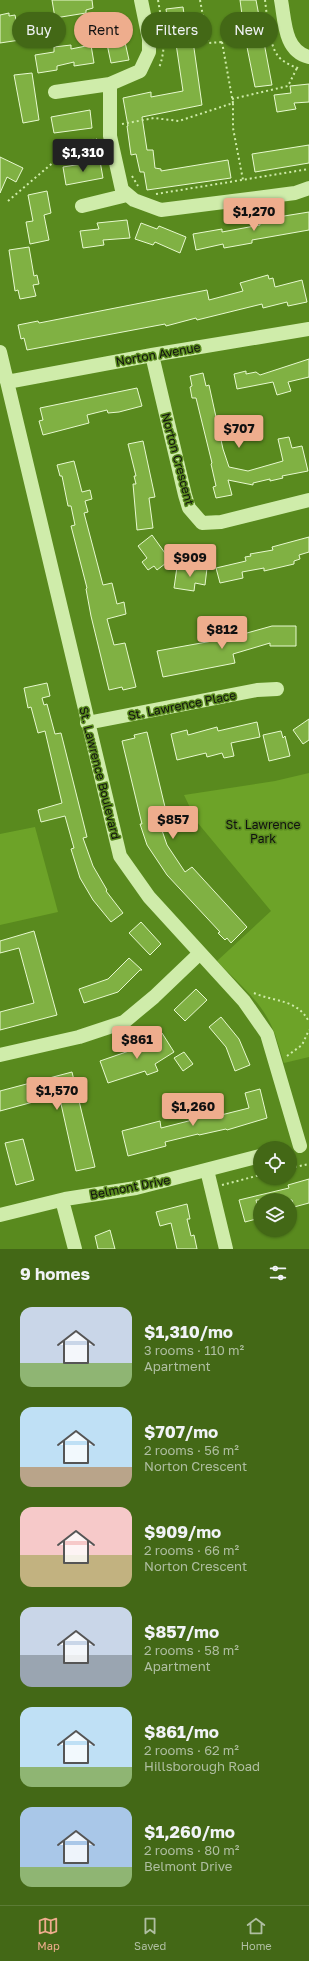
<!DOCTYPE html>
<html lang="en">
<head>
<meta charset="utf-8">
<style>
  :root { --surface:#436816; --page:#4a6e1f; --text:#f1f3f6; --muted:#afbea1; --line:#5b7b35; --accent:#eead8d }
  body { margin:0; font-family:"Golos Text",sans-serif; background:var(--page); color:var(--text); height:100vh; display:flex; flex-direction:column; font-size:15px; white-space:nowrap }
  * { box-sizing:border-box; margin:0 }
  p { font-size:13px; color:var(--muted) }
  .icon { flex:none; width:22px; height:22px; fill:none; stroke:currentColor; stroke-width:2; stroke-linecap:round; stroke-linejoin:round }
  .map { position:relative; height:1249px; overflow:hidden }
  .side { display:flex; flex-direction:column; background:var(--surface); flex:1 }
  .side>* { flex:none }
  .top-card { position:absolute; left:12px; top:12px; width:285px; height:36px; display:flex; gap:8px }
  .tools { position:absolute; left:253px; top:1141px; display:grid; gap:8px }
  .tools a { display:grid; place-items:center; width:44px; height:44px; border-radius:50%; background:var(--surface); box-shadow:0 1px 3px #0004; font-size:20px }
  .price { position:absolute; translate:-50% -34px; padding:0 9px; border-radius:4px; background:var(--accent); color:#111; font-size:13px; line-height:26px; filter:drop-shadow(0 1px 2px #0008) }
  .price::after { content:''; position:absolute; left:50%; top:24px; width:12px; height:9px; margin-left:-6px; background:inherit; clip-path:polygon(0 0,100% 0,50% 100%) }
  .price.current { background:#222; color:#fff }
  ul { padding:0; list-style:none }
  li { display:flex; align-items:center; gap:12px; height:100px; padding:0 20px }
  li span { display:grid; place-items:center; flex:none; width:112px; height:80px; border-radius:12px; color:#555 }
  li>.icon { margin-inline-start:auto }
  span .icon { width:48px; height:48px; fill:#fffc; stroke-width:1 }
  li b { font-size:17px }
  h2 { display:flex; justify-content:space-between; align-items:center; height:48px; padding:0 20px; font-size:17px }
  .chip { padding:0 14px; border-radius:18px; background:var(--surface); box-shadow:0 1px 3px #0004; font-size:14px; line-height:36px }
  .chip.current { background:var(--accent); color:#111 }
  .dock { display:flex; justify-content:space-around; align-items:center; height:56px; border-top:1px solid var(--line); background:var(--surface); font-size:11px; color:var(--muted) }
  .dock a { display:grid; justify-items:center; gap:2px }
  .dock .current { color:var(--accent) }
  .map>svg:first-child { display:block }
  .green { fill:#6da328 }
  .building { fill:#80b143; stroke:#e7f9cf }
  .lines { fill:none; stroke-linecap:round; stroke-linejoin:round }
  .path { stroke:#cfecaa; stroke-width:2; stroke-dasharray:2 3; stroke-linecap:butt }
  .minor { stroke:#cfecaa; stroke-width:14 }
  .labels { text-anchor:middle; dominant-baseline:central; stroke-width:3; stroke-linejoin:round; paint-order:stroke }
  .street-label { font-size:12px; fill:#111; stroke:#598a1e }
  .park-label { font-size:12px; fill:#111; stroke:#598a1e }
</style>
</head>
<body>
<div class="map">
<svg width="309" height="1249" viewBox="0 0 309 1249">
  <rect width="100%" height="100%" fill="#598a1e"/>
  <path class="green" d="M309 773V1057L284 1063C279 1048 276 1033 268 1019 256 997 234 979 217 961L271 911 197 822 184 795 275 781Z
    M35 827 58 912 0 925V834Z"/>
  <path class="building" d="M52 0H92L93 8 86 10V13L55 18Z
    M240 0H256L272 85 255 87 245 37Z
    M183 7 187 34H192L202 105 142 117 147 150H153L155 168 161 169V171L228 160 231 178 147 190 144 172H140L136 154 131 155 127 126H128L123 98 151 92V97L183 91 175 37 170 38 166 9Z
    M9 13V16L15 15 20 40 0 43V15Z
    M126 22 129 41 125 42 129 60 111 63 107 44 111 43 108 25Z
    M71 45V49L91 45 94 63 74 66V62L57 66V70L38 73 35 55 54 52V47Z
    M32 73 39 120 23 123 14 75Z
    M309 84V102L294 103 296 109 277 112 274 95 291 93 290 86Z
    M90 110 92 128 54 133 51 117Z
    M309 145V163L255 172 252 154Z
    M0 157 23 168 16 182 7 177 0 193Z
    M100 161 103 178 66 185 63 167Z
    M47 191 51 213 44 215 49 240 30 244 26 222 33 221 28 195Z
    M309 212V230L252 240V243L224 248 223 244 196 250 193 234 222 229V232L260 225 259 220Z
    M127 220 130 238 103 240 104 245 83 248 80 231 99 229 97 223Z
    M141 223 157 229 159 226 186 237 180 253 155 242 153 245 135 239Z
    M29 247 34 276 37 275 39 284 33 285 36 296 20 299 18 290 15 291 9 250Z
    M268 275 269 279 273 278 275 287 302 280 307 302 288 306 287 302 263 308 262 304 197 320 196 318 166 326 165 324 27 350 24 338 21 339 18 325 38 321 39 323 207 290 209 300 243 291 240 283Z
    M309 359V377L288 382 291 391 277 395 273 382 237 389 234 374 246 371V374L256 372 260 375Z
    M203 373 206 386 209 385 223 449 229 467 248 471 283 461 278 439 289 437 292 448 302 446 308 471 282 476 283 478 270 481V479L253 483V485L228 480 232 495 216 498 213 487 216 486 211 464 212 463 196 398H192L190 387 192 386 190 376Z
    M137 388 142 406 119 412 108 413 107 410 87 415 89 423 43 435 39 421 43 420 40 408Z
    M143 441 155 497 149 498 153 528 137 530 133 484H136L134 476H136L128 444Z
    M74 461 82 492 90 490 92 499 85 501 88 512 84 513 103 585 112 583 117 604 124 602 126 614 107 619 114 645 125 643 136 687 123 690 122 687 109 690 91 616 86 589 87 588 71 526 75 525 71 506H68L62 476H60L57 465Z
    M152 535 170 560 157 570 154 566 148 570 142 562 147 558 138 546Z
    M309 537V552L299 555 300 559 294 561V564L264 571V568L242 572 243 578 220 583 216 568 246 561 245 557 251 556 250 554 273 550 272 547Z
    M177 567 196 570 198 567 207 568 205 585 195 583 194 591 174 588Z
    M272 626H296V646H270V643L233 654 235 663 163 677 157 651 229 638Z
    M47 683 50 696 42 698 44 705 47 704 55 734 61 733 87 837 83 838 93 866 107 890 106 891 123 913 111 922 93 900 80 878 71 849 74 848 65 816 41 822 38 810 62 803 45 731 38 733 31 707 28 708 24 688Z
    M309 719V740L303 744 293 730Z
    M257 722 260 737 231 743 234 756 224 758 222 753 207 757 206 753 177 760 171 734 187 730 188 735 217 727 218 731Z
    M281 731 283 738 285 736 290 756 269 761 263 735Z
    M147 732 165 807 155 810 167 845 185 872 192 867 247 927 231 943 227 938 225 940 218 933 220 932 167 875 147 845 140 824H142L122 741 135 738 134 735Z
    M141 922 161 944 150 955 129 933Z
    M34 931 57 1015 0 1030V1012L34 1003 19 948 0 953V941Z
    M129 958 142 970H140L118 992 84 1003 79 989 108 979Z
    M196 989 207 1000 185 1021 174 1010Z
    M221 1017 239 1039 250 1065 235 1071 226 1047 209 1027Z
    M162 1033 174 1052 155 1064 158 1071 147 1075 145 1071 108 1083 100 1061 129 1051V1049L136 1046 138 1049Z
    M184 1052 193 1064 183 1071 174 1058Z
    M72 1072 95 1167 76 1171 59 1095 0 1111V1091Z
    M260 1089 267 1118 227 1130 226 1129 199 1135 198 1134 165 1142 166 1146 128 1156 122 1131 160 1121 161 1128 216 1114 217 1116 249 1108 245 1093Z
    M23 1139 34 1180 16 1185 5 1143Z
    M309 1179V1203L294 1207 292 1200H256L260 1218 245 1222 239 1200 289 1188 288 1185Z
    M187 1204 190 1219H187L191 1236 194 1235 197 1249H177L171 1223 160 1226 156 1212Z
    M110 1230 115 1249H98L95 1236Z"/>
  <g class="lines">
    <path class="path" d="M158 0C162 25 168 44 159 68
      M200 0 208 43 222 42
      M265 0C267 15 269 45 278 56 283 62 290 65 297 68L298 66
      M232 99 288 86 297 68
      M233 103 222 42 271 35
      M122 124 154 118 179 121 233 103V128L243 180
      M132 176 138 186
      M156 194 309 169
      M8 201 75 144 97 139
      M254 993C274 1002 298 999 309 1022
      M287 1056 302 1045 309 1030
      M290 1168 309 1164
      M222 1185 260 1175"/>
    <path class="minor" d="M141 0 149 39V52L140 71 110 84V136L122 190 134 200 161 210 295 193 309 188
      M281 0C285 21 284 51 309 57
      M55 92 110 84
      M82 206 127 195
      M0 352 120 856 149 897 244 1001 267 1034 300 1146
      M152 355 185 495 189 508 202 523 221 522 309 500
      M7 382 152 355 309 329
      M87 723 257 690 277 689
      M0 1055 79 1037 124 1022 154 997 199 954
      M207 1170 226 1249
      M62 1200 75 1249
      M0 1215 65 1199 136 1188 260 1156"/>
  </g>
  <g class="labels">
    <g class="street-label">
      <text transform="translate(158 354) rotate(-10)">Norton Avenue</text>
      <text transform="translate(178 459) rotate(75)">Norton Crescent</text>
      <text transform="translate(182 705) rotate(-11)">St. Lawrence Place</text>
      <text transform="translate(100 773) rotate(76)">St. Lawrence Boulevard</text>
      <text transform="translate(130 1187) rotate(-11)">Belmont Drive</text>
    </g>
    <g class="park-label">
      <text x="263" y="824">St. Lawrence<tspan x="263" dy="14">Park</tspan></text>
    </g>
  </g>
</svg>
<div class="tools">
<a><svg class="icon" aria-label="locate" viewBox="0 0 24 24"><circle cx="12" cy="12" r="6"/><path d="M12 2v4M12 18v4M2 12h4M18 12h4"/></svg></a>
<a><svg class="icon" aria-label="layers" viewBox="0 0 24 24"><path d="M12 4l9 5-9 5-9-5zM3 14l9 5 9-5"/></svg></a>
</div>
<b class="price current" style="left:83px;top:173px">$1,310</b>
<b class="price" style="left:254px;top:232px">$1,270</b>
<b class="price" style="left:239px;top:449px">$707</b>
<b class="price" style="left:190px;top:578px">$909</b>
<b class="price" style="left:222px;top:650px">$812</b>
<b class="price" style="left:173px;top:840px">$857</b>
<b class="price" style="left:137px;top:1060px">$861</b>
<b class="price" style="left:57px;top:1111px">$1,570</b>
<b class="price" style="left:193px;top:1127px">$1,260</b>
<div class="top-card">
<a class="chip">Buy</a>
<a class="chip current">Rent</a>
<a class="chip">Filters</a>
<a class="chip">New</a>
</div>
</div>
<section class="side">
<h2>9 homes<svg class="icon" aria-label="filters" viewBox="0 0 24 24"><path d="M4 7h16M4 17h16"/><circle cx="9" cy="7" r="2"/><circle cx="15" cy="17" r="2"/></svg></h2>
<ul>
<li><span style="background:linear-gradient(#c9d6e8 70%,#8fb573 0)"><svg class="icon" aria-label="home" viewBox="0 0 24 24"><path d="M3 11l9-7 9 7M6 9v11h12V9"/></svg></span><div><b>$1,310/mo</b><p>3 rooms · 110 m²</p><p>Apartment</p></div></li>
<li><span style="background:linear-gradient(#bfe0f5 75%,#b9a48a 0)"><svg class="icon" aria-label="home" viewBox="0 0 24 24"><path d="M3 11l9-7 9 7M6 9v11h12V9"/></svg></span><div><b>$707/mo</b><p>2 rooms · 56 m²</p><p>Norton Crescent</p></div></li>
<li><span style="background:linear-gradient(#f6c9c9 60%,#c2b280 0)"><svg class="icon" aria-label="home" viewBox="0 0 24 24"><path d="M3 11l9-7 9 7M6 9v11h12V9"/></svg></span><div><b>$909/mo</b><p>2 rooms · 66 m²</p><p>Norton Crescent</p></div></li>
<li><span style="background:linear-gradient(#c9d6e8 60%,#9aa5b1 0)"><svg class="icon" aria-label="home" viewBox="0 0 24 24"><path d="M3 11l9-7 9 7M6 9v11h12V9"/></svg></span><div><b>$857/mo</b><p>2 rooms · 58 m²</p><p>Apartment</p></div></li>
<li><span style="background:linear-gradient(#bfe0f5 75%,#8fb573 0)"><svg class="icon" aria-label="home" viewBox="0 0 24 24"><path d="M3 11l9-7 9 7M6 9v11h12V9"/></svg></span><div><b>$861/mo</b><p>2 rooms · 62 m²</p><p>Hillsborough Road</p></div></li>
<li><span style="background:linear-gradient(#a9c7e8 75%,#8fb573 0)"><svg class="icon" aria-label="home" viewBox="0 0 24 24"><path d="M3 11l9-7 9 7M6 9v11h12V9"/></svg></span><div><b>$1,260/mo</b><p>2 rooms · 80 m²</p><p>Belmont Drive</p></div></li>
</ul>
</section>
<nav class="dock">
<a class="current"><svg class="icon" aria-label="map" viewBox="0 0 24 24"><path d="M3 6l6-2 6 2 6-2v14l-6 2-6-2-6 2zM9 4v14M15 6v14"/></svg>Map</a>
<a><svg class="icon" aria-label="saved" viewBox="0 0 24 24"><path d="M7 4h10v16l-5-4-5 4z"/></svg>Saved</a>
<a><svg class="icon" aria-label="home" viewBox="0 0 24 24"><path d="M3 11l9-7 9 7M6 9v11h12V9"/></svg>Home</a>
</nav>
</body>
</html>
